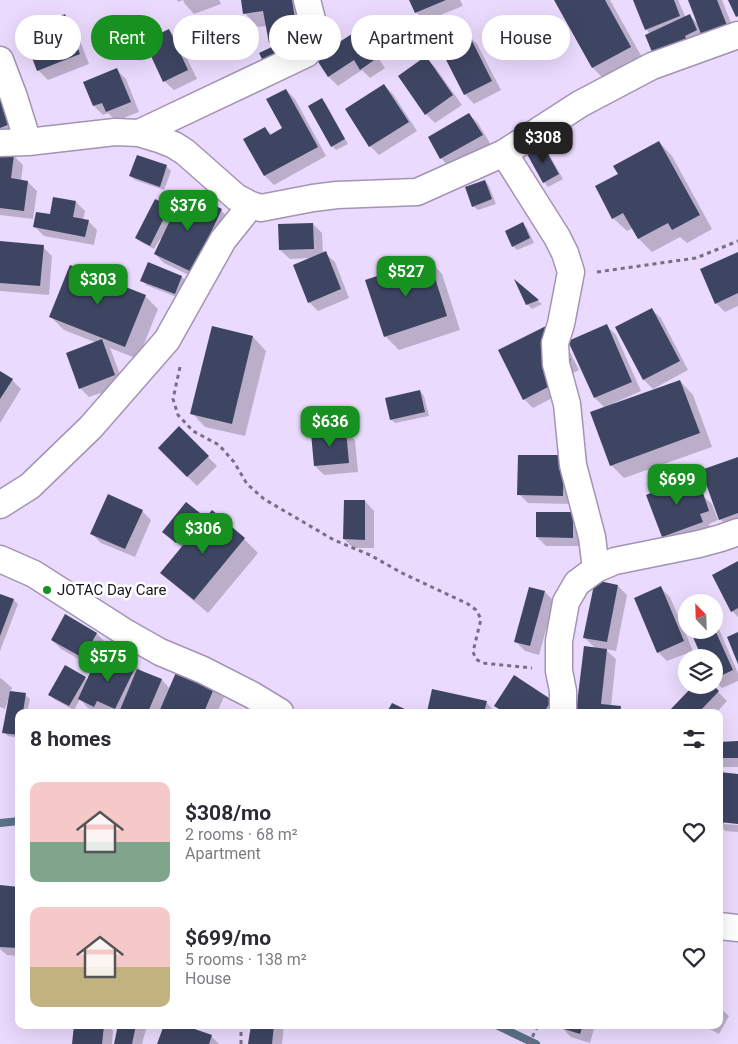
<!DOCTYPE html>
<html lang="en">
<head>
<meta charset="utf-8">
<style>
  :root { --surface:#fff; --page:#f2f2f3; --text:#2b2b33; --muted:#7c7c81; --accent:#17911f }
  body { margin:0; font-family:Roboto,sans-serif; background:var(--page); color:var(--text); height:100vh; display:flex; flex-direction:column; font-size:19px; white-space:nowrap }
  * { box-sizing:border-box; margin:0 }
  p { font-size:16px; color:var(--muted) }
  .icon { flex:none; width:28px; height:28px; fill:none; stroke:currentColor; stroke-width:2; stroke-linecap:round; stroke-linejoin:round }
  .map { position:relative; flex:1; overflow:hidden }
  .details { position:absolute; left:15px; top:709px; width:708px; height:320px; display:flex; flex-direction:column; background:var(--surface); border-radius:10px; box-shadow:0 5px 20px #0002 }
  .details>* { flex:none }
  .guide { position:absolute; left:15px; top:15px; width:709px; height:45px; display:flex; gap:10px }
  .needle { width:32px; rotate:337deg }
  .tools { position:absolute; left:678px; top:594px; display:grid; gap:10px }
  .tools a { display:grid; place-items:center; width:45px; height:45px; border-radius:50%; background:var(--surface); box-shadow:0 5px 20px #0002; font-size:25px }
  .price { position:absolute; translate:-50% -42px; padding:0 11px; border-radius:10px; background:var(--accent); color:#fff; font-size:16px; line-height:32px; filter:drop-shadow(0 1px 2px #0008) }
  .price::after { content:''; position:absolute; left:50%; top:30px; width:15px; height:11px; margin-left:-8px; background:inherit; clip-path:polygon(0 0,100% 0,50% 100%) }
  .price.active { background:#222; color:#fff }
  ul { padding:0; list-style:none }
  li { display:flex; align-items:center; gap:15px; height:125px; padding:0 15px }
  li span { display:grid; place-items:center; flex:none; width:140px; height:100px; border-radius:10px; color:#555 }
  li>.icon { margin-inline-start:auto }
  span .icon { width:60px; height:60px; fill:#fffc; stroke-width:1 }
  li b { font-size:21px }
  h2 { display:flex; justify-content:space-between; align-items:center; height:60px; padding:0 15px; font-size:21px }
  .pill { padding:0 18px; border-radius:22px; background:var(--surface); box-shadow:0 5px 20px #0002; font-size:18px; line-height:45px }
  .pill.active { background:var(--accent); color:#fff }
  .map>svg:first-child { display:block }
  .shadow { fill:#0003 }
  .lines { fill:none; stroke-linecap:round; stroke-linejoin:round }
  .stream { stroke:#5b7288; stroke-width:8 }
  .building { fill:#3e4562 }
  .minor-casing { stroke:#a394b5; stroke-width:29 }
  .path { stroke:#796e85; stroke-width:3; stroke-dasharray:4 4; stroke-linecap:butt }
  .minor { stroke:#fff; stroke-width:26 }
  .poi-dot { fill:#17911f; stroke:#fff; stroke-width:2 }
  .labels { text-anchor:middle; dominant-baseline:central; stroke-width:5; stroke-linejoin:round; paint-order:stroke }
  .poi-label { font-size:15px; fill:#19131f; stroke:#fff; text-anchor:start }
</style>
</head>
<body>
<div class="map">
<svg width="738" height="1044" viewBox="0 0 738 1044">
  <rect width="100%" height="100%" fill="#eadafd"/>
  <path class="shadow" d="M177 0H219L221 4 194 14 185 4 183 0 178 2Z
    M242 0H302L311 51 283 56 270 43 267 26 258 27 245 13Z
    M411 0H460L463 6 425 21 416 12Z
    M556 0H610L644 61 606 81 593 68Z
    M634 0H678L686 18 690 16 698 24 689 0H722L737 38 662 60 653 51 650 34 646 29Z
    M64 16 74 25 89 64 48 80 38 70 23 32Z
    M395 21 400 26 407 44 384 53 380 49Z
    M169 30 178 40 197 79 174 90 164 81Z
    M358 32 367 41 385 68 370 78 362 70 338 86 329 77 315 54 342 42Z
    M468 35 477 44 501 90 474 104 465 94Z
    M426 58 435 67 462 105 435 123 426 114Z
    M117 70 126 79 139 112 116 121 108 113 103 115 94 106 85 82Z
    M0 77 18 134 0 139Z
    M384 85 393 94 417 131 379 155 370 146Z
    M286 90 295 99 326 156 274 185 265 176V128L272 135 284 129Z
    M322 100 326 104 348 144 336 150 332 146Z
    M469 114 478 123 491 145 450 168 441 158 429 137Z
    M659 142 672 156 712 229 687 243 680 237 652 252 639 239 633 228 627 231 613 218 619 174Z
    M543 147 547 151 563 179 548 187 544 182Z
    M0 154 14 156 23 165 21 181 28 182 37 191 33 219 0 215Z
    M138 156 167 167 171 171 164 190 135 180 131 176Z
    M485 181 489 186 496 204 478 210 473 206Z
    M76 202 85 211 83 220 88 221 97 230 94 245 44 236 34 226Z
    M169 207 175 213 221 210 230 220 201 281 164 263 155 254 162 240 160 239 154 249 141 242 136 238Z
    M313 224 322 233 323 254 325 253 335 262 349 298 318 311 309 302 311 258 290 259 280 250Z
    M523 224 527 228 534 243 517 250 513 246Z
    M0 243 43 247 52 256 49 295 0 291Z
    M738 253V306L725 312 716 303Z
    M429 260 442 274 460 330 399 350 385 336Z
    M149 264 182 277 186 281 179 298 146 285 142 280Z
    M518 283 538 301 542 304 532 309 527 304Z
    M145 296 158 309 138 359 110 348 124 385 89 397 80 388 97 343 64 330 50 316Z
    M651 309 661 318 688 370 653 389 644 380 616 328Z
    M607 326 616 335 641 391 614 403 615 405 680 381 693 395 712 447 624 478 611 465 605 408 595 398 570 342Z
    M561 334 579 370 553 384 558 395 533 408 524 399Z
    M253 337 266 351 245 436 205 427 192 413Z
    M0 373 12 380 21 389 0 423Z
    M420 391 424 396 429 416 395 423 391 419Z
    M179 428 217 466 197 486 159 448Z
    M346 431 355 440 358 472 324 475 315 466Z
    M564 457 572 504 528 503 519 494Z
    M738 459V525L730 528 720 519Z
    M689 477 698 486 702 495 712 504 718 520 709 524 711 531 672 546 663 536Z
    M365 501 374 511V548H353L344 539Z
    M186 504 205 520 212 512 244 539 258 553 208 613 176 586 162 573 183 548 168 536Z
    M142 511 151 520 135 557 101 543 92 534Z
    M572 513 581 546H546L537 537Z
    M738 563V617L732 611Z
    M618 586 627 595 616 651 605 649 616 659 611 706 620 707 625 712H578L585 648 596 649 584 637Z
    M661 588 670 597 693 651 667 661 658 652Z
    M545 592 554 601 539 655 525 651 516 642Z
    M0 595 14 600 18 604 0 651Z
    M66 616 97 634 106 643 95 662 110 670 136 665 143 673 162 680 170 689 215 687 224 697 217 712H114L107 709 105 712H98L88 708 80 699 74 710 54 699 50 695 85 678 88 681 94 668 61 649 52 640Z
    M714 623 718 627 738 673V681L722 688 714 680V658L691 630H714Z
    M0 678 2 679 12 688 10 692 25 695 30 699 27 712H19V738L8 736 4 732 9 701 8 700 5 709 0 707Z
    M695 685H711L727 701 717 712H670Z
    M433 690 486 702 495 712H428Z
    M551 701 559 712H502L495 706Z
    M719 743H738V767H723L719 763Z
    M720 774 738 775V822L724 821V824L738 825V832L725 831 719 824Z
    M19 888V956L7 955 0 949V906Z
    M719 1007 729 1016 719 1034 702 1025H719Z
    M75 1025H107L113 1031 112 1044H73Z
    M119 1025H145L147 1026 142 1044H115Z
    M165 1025H180L211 1036 219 1044H159Z
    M252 1025H284L282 1044H250Z
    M563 1025H595L590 1043 571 1037 562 1028Z"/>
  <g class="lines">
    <path class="stream" d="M0 823 19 821
      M496 1025 536 1044"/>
  </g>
  <path class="building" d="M241 0H292L298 38 269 43 263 11 243 14Z
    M409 0H446L415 13Z
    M554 0H605L631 47 592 68Z
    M633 0H674L680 16 645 30Z
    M688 0H717L728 28 703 39Z
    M728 0H738V16L736 17Z
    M65 14 80 54 37 71 22 31Z
    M690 14 697 30 685 36 689 44 668 54 664 47 652 52 645 35Z
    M395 20 404 39 379 50 371 31Z
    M169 29 188 70 163 82 144 41Z
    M358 30 377 58 360 70 354 60 328 77 313 54 338 37 341 41Z
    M468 33 492 81 464 95 440 48Z
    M276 45 283 59 264 63 259 53Z
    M426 56 453 95 425 115 398 76Z
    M117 68 131 102 106 112 102 103 93 106 83 82Z
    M384 84 409 122 369 147 345 109Z
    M286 89 318 147 264 176 243 139 265 127 270 135 282 128 266 99Z
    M0 95 10 124 0 128Z
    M322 98 345 139 331 147 308 106Z
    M469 113 483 135 440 159 428 137Z
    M659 141 700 215 672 230 668 223 638 239 623 213 612 219 595 186 618 174 613 166Z
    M543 145 559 174 543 183 527 154Z
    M0 153 14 155 11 178 28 181 24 211 0 208Z
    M137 155 167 165 160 187 129 176Z
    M485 180 492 199 472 207 465 187Z
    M184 191 222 209 192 272 154 254Z
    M53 197 76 201 73 217 89 220 85 237 33 227 36 212 50 214Z
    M155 199 170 206 150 246 135 238Z
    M523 222 530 238 512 247 505 231Z
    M313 223 314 249 279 250 278 224Z
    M0 241 44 245 40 286 0 283Z
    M326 251 341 289 308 303 293 265Z
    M738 252V293L715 304 700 269Z
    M429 259 447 316 384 337 365 280Z
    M148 262 182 276 175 294 140 281Z
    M70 265 146 295 125 347 49 317Z
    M514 279 539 300 526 305Z
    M652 308 680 361 643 380 615 327Z
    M552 323 571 360 544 374 550 386 523 400 498 350Z
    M607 324 632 382 594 398 568 341Z
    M212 326 253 336 232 424 190 414Z
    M102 339 115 375 79 389 66 353Z
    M0 371 13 379 0 399Z
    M680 380 700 433 610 466 590 412Z
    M420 390 425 412 390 420 385 398Z
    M179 426 209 456 187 477 158 448Z
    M346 430 349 463 314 466 311 433Z
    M518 455H564L563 496 517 495Z
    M738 457V513L719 520 701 470Z
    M689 475 697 495 703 493 709 511 700 514 703 522 662 537 646 495 653 492 651 489Z
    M108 494 143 510 125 549 90 534Z
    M344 500H365V540L343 539Z
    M186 502 200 513 176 543 162 532Z
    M212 510 245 538 194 600 160 573Z
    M536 512H573V538L536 537Z
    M738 561V608L731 612 712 575Z
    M595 580 618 585 607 642 583 638Z
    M661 586 684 641 657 653 634 598Z
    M529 587 545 591 530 646 514 642Z
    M0 594 14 599 0 636Z
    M65 614 97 633 83 658 51 640Z
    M690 630H715L733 670 714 679V658H702Z
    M738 632V664L727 637Z
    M584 646 607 649 601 704 621 706 620 712H576Z
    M116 654 137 664 115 709 97 701 94 707 78 699 95 662 109 668Z
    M65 665 86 677 69 706 48 695Z
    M137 669 162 679 148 712H127L120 710Z
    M177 670 215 686 204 712H159Z
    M514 675 552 700 544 712H504L494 706Z
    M694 685H713L719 691 699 712H668Z
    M432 689 487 701 484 712H427Z
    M10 691 26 693 23 712H19L18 735 2 733Z
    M392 703 411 712H387Z
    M738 741V758H719V742Z
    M719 772 738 774V824L719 822Z
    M0 885 19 887V948L0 947Z
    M74 1025H104L102 1044H72Z
    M118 1025H136L132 1044H114Z
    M164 1025H183L212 1035 209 1044H157Z
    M251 1025H274L272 1044H248Z
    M562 1025H583L580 1034 561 1028Z"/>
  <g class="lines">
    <defs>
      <path id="minor" d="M0 60 14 97 28 142
        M139 133 306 54 314 46 317 39 307 0
        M0 143 28 142 115 132 139 133 159 139 174 145 185 152 236 197 251 205 261 208 313 198 337 195 417 192 504 153 580 104 652 66 738 35
        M504 153 557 237 565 253 571 272 561 324 555 343 556 364 567 404 573 465 592 537 596 569
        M0 505 30 486 91 427 167 340 223 240 251 205
        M0 559 34 574 123 631 160 652 203 670 252 695 280 712
        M563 712V691L559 671V641L566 602 577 583 596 569 615 561 699 544 721 538 738 532
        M719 926 738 928"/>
    </defs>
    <use href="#minor" class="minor-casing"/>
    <path class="path" d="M597 272 696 258 738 241
      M180 367 173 399 178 415 193 431 219 445 234 462 247 484 264 499 334 540 370 555 402 573 468 604 476 610 481 619 473 652 476 659 482 663 532 668
      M241 1044V1025
      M529 1044 538 1025"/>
    <use href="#minor" class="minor"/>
  </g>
  <circle class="poi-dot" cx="47" cy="590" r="5"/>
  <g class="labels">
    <g class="poi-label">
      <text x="57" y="590">JOTAC Day Care</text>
    </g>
  </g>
</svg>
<div class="tools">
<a><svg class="needle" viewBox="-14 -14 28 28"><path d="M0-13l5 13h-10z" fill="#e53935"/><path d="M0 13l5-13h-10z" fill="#7c7c81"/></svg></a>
<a><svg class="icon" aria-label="layers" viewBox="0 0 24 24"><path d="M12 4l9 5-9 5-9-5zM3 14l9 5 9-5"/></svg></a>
</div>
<b class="price active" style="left:543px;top:164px">$308</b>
<b class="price" style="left:188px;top:232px">$376</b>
<b class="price" style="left:406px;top:298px">$527</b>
<b class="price" style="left:98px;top:306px">$303</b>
<b class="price" style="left:330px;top:448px">$636</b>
<b class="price" style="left:677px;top:506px">$699</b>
<b class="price" style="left:203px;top:555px">$306</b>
<b class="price" style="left:108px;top:683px">$575</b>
<div class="guide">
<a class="pill">Buy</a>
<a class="pill active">Rent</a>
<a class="pill">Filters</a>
<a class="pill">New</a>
<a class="pill">Apartment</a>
<a class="pill">House</a>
</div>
<section class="details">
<h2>8 homes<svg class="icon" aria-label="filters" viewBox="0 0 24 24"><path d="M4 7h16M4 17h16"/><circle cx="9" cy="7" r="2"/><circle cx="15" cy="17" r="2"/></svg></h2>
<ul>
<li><span style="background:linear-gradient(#f6c9c9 60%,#7fa58c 0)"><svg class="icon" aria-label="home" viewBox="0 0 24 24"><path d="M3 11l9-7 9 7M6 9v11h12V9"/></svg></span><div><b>$308/mo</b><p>2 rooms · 68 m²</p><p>Apartment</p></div><svg class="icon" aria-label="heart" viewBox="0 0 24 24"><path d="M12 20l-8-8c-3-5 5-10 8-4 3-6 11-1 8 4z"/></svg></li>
<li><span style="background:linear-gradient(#f6c9c9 60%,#c2b280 0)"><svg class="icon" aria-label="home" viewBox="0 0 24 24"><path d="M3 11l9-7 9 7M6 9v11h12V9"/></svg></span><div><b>$699/mo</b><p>5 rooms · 138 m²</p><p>House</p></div><svg class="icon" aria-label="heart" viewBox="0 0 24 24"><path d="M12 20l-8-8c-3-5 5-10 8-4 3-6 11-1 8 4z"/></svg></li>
</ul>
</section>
</div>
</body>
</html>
